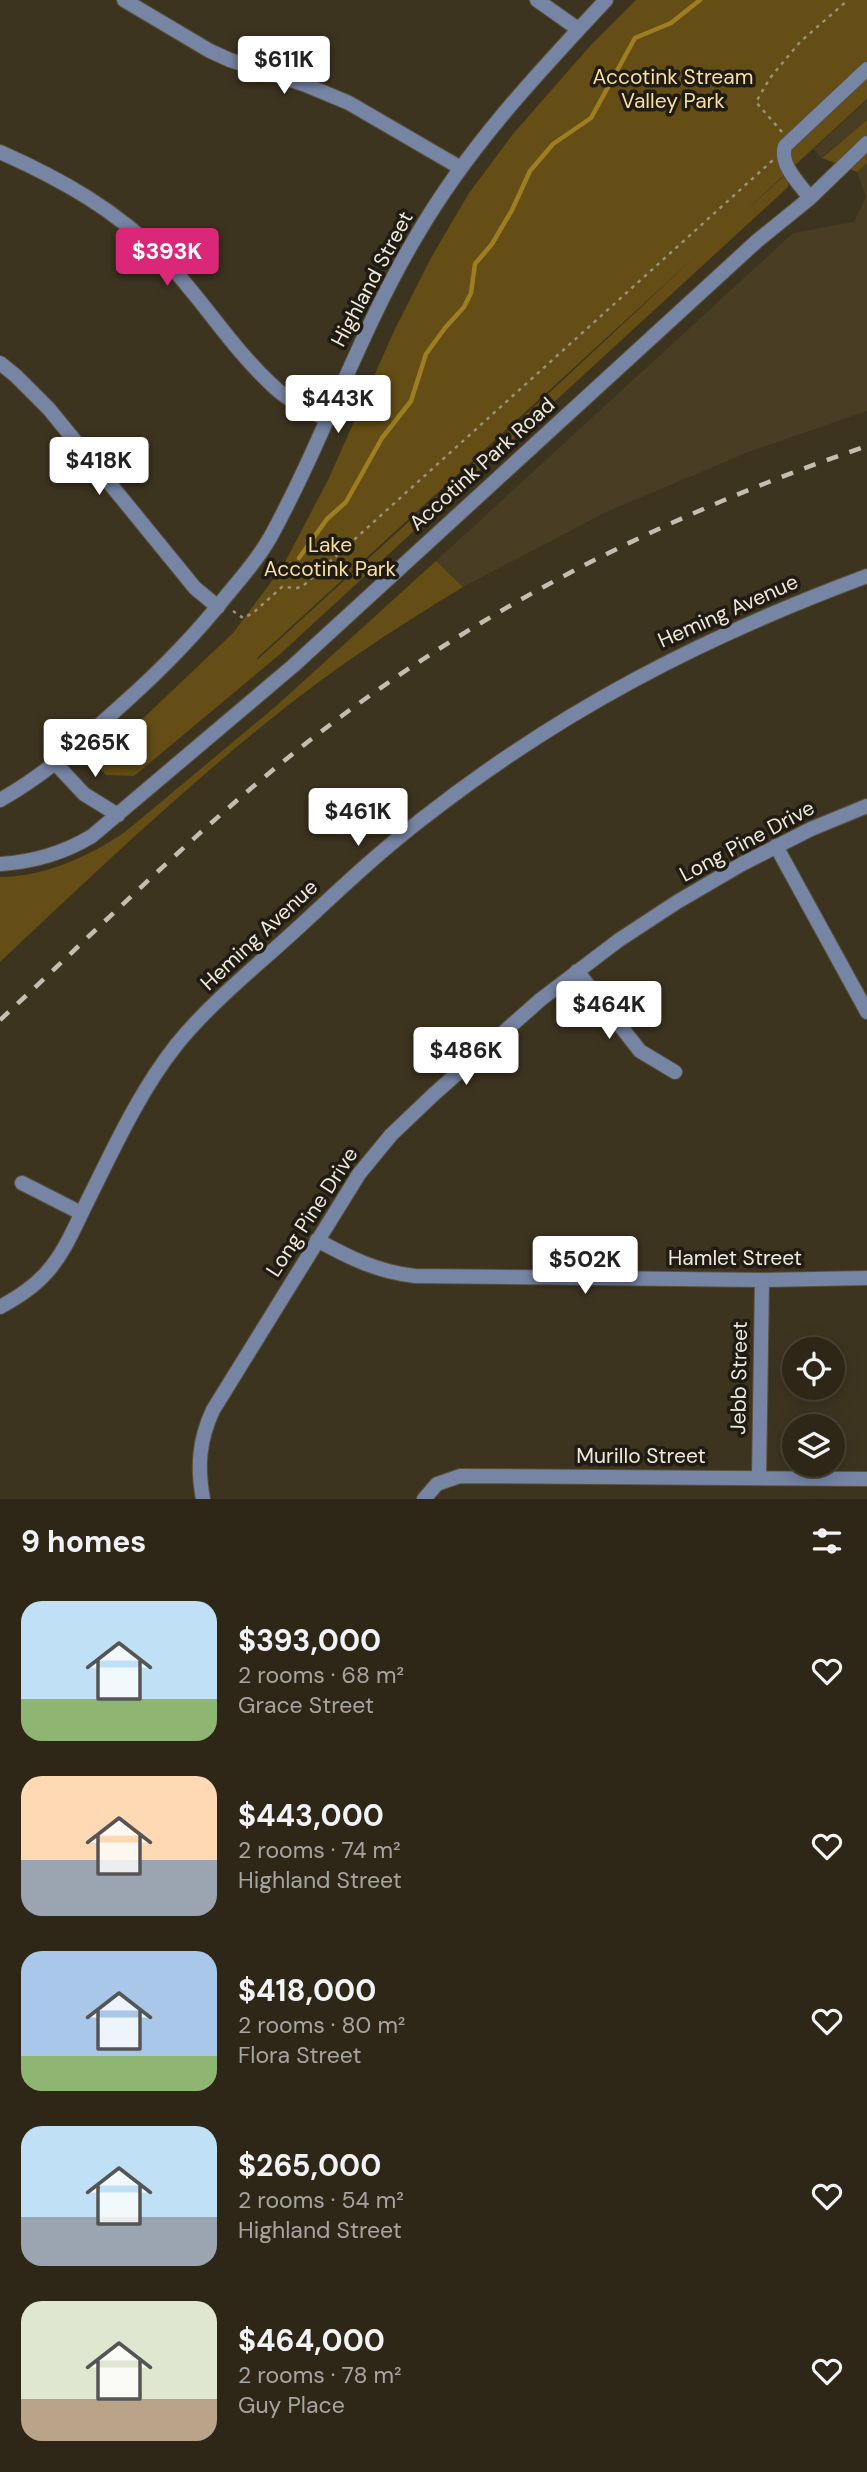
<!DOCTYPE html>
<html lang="en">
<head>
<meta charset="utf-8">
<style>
  :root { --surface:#2e2718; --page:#362f21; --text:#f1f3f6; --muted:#a7a5a2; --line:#494437; --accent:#db2777 }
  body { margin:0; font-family:"DM Sans",sans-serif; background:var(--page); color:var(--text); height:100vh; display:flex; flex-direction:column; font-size:26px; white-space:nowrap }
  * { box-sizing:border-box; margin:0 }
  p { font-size:23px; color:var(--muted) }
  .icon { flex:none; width:38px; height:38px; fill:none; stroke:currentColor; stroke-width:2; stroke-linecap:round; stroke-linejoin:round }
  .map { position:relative; height:1499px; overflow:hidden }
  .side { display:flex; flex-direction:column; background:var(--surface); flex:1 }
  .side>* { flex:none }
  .controls { position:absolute; left:782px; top:1337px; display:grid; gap:14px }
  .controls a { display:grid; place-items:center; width:63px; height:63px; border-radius:50%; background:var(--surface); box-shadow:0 4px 18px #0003,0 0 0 2px var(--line); font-size:35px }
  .price { position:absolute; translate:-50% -60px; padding:0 16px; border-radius:7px; background:#fff; color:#222; font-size:23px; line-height:46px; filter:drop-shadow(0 2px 4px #0008) }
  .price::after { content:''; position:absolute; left:50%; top:42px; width:21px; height:16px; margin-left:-10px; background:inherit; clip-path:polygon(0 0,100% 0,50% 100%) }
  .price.active { background:var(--accent); color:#fff }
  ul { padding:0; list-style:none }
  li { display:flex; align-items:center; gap:21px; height:175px; padding:0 21px }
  li span { display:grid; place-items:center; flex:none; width:196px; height:140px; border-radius:21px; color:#555 }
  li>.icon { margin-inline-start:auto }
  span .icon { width:84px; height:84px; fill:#fffc; stroke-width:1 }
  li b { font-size:30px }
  h2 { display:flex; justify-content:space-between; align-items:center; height:84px; padding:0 21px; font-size:30px }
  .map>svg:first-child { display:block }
  .built { fill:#493e23 }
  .green { fill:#644e15; fill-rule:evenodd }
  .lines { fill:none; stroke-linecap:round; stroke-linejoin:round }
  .stream { stroke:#9f7d21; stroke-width:4.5 }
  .minor-casing { stroke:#59513e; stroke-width:16 }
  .path { stroke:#989180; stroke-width:2.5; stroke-dasharray:3.5 5; stroke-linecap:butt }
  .minor { stroke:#7785a5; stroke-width:14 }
  .rail { stroke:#c4beb0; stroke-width:4.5; stroke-dasharray:12 12; stroke-linecap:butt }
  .labels { text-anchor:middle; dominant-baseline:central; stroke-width:7; stroke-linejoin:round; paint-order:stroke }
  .park-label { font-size:21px; fill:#fadf9f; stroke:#201c14 }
  .street-label { font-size:21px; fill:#eee9dc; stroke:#201c14 }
</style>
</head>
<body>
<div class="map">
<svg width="867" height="1499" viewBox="0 0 867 1499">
  <rect width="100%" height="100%" fill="#3d3420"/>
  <path class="built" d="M867 100V120L821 158 814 149Z
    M867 163V411L751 451 606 512 463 587 436 561 793 233 854 222 866 197 857 172Z"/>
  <path class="green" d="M636 0H867V99L744 212 791 170 788 187 279 655 134 776 106 775 95 764 233 633 283 566 329 478 394 331 432 256 469 193 513 134 590 46ZM699 253 504 435 257 660V658Z
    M867 120V163L857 172 822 158Z
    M436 561 463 587C395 628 328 672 266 723 173 798 87 880 0 962V877C44 877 90 856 125 832L275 707Z"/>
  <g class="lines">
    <path class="stream" d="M299 558 327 519 346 502 382 438 411 401 426 354 445 328 464 307 471 293 475 264 492 244 512 210 530 171 553 144 591 118 635 38 671 23 700 0"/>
    <defs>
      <path id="minor" d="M124 0 210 51 230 60 306 85 349 103 459 167
        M537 0 578 29
        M0 152C61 179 118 211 164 259 202 299 232 348 272 385 287 400 307 409 326 419
        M810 198C799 183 779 165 785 146L867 69
        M0 363 16 376 49 409 195 588 218 607
        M56 764 84 794 118 815
        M0 800C47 774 85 738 125 702 162 669 196 634 227 595 243 576 259 557 271 536 325 437 359 332 417 235 468 147 537 74 606 0
        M776 846 867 1012
        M0 864C33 862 64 853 92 836L293 666 757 241 810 198 867 143
        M577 971 640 1051 675 1072
        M22 1183 81 1213
        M317 1240C350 1258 378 1272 415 1276L762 1280 867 1278
        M0 1307C17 1298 34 1287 47 1272 65 1252 75 1226 87 1202 114 1148 139 1092 177 1044 212 1001 258 965 299 927 339 890 379 852 422 819 561 710 703 637 867 576
        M759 1478 762 1280
        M203 1499C197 1467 199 1440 213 1410L359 1174 391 1135 433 1095 540 1000 619 940 677 902 742 864 811 829 867 806
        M424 1499 437 1484 460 1476 867 1479"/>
    </defs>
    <use href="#minor" class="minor-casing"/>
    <path class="path" d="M782 132 756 102 770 78 800 42 848 0
      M233 611 243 618 253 613 282 587 297 588 303 586 773 160"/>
    <use href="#minor" class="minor"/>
    <path class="rail" d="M0 1020C109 919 215 811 335 721 496 600 676 511 867 446"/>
  </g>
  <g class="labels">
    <g class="park-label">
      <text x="673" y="77">Accotink Stream<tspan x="673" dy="24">Valley Park</tspan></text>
      <text x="330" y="545">Lake<tspan x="330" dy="24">Accotink Park</tspan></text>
    </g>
    <g class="street-label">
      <text transform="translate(372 279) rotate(-62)">Highland Street</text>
      <text transform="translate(482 464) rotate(-42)">Accotink Park Road</text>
      <text transform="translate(728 611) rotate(-24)">Heming Avenue</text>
      <text transform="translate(747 841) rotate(-28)">Long Pine Drive</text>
      <text transform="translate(259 935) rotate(-43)">Heming Avenue</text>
      <text transform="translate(312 1212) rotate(-57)">Long Pine Drive</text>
      <text x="735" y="1258">Hamlet Street</text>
      <text transform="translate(739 1378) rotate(-89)">Jebb Street</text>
      <text x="641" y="1456">Murillo Street</text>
    </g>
  </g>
</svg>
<div class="controls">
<a><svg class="icon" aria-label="locate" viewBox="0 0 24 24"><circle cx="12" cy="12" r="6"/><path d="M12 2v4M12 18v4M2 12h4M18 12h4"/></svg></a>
<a><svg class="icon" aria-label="layers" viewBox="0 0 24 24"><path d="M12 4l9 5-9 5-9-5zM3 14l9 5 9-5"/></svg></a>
</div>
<b class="price" style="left:284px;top:96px">$611K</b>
<b class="price active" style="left:167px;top:288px">$393K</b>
<b class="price" style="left:338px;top:435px">$443K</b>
<b class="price" style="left:99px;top:497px">$418K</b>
<b class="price" style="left:95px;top:779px">$265K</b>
<b class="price" style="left:358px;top:848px">$461K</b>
<b class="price" style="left:609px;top:1041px">$464K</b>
<b class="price" style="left:466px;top:1087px">$486K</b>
<b class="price" style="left:585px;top:1296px">$502K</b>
</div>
<section class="side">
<h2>9 homes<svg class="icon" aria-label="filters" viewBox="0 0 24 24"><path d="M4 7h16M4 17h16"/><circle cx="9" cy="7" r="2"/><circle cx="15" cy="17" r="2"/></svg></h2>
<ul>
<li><span style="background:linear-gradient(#bfe0f5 70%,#8fb573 0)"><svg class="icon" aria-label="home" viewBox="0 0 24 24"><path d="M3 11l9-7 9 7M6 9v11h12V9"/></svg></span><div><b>$393,000</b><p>2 rooms · 68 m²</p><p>Grace Street</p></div><svg class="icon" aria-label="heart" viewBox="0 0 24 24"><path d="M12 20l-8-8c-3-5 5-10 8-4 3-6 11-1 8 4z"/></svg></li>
<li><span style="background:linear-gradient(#ffd9b3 60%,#9aa5b1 0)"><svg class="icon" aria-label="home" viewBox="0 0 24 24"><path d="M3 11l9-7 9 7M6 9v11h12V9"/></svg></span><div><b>$443,000</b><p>2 rooms · 74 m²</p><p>Highland Street</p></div><svg class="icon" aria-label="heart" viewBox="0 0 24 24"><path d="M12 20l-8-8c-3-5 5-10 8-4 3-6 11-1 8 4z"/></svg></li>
<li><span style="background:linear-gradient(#a9c7e8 75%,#8fb573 0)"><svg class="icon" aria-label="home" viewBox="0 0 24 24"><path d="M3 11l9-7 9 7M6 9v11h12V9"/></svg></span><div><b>$418,000</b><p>2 rooms · 80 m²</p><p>Flora Street</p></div><svg class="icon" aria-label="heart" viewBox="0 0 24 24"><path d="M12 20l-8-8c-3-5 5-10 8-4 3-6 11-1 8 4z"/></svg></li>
<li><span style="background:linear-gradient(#bfe0f5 65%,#9aa5b1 0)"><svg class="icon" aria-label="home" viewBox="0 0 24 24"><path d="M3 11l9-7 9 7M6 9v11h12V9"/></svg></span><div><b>$265,000</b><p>2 rooms · 54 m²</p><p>Highland Street</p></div><svg class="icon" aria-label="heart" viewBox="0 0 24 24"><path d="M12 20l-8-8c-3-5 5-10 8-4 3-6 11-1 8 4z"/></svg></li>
<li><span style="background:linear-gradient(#dfe7d0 70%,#b9a48a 0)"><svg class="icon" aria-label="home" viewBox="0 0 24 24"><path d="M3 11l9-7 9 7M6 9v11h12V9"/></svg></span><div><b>$464,000</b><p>2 rooms · 78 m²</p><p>Guy Place</p></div><svg class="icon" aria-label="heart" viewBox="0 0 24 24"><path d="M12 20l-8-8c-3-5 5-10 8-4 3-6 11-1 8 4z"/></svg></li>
</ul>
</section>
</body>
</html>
